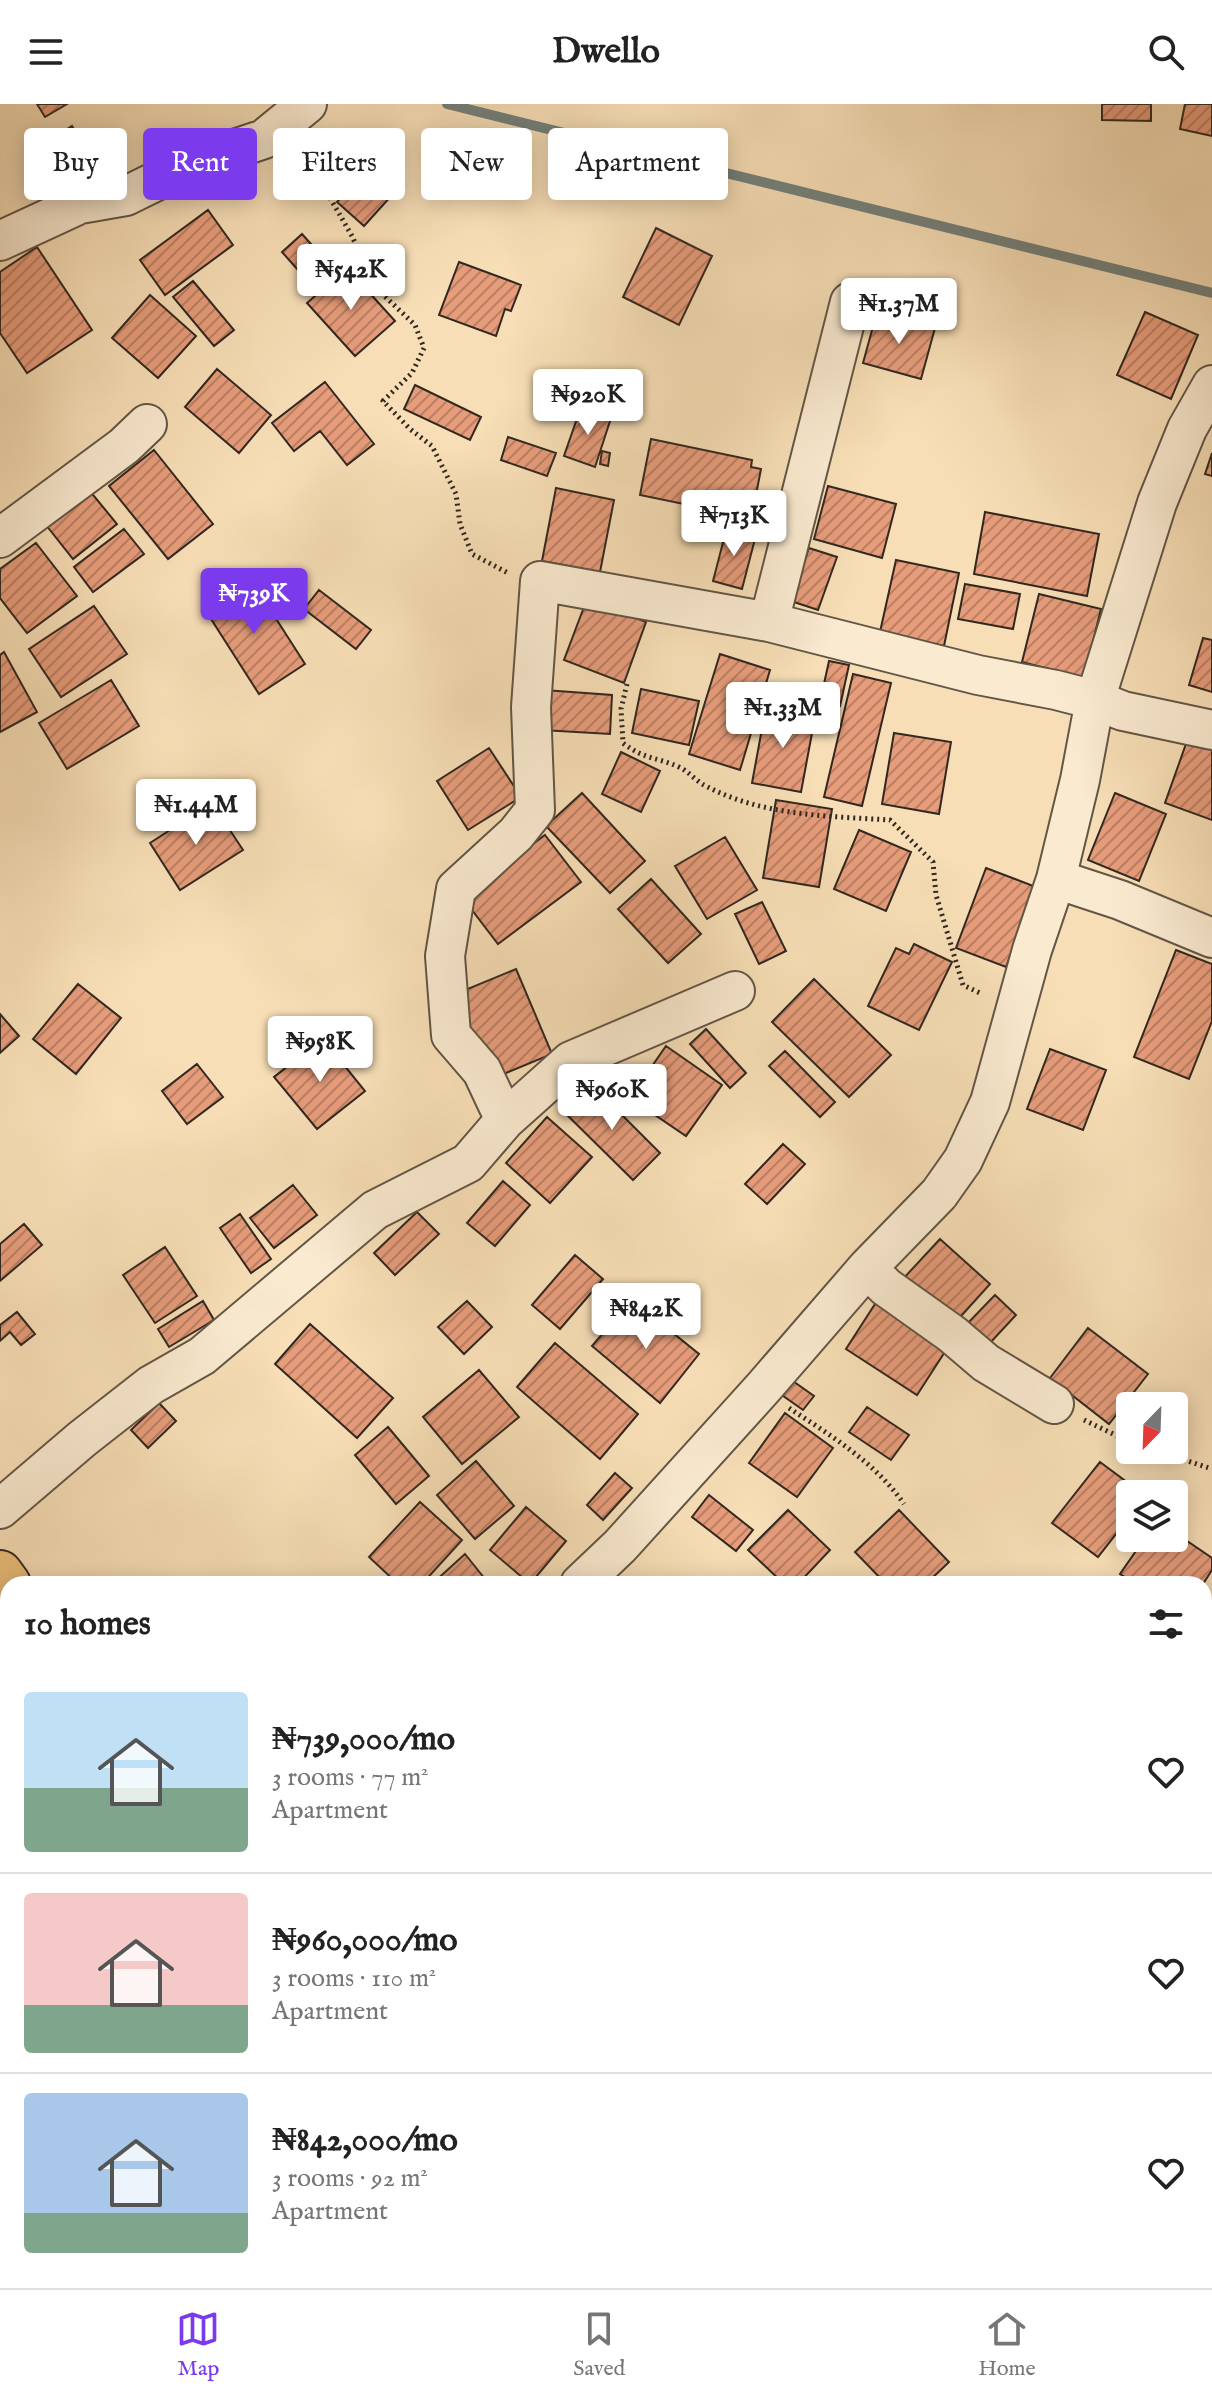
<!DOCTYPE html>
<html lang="en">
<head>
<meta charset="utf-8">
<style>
  :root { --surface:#fff; --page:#f6f6f6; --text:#222; --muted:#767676; --line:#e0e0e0; --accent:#7c3aed }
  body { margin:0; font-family:"IM FELL English",serif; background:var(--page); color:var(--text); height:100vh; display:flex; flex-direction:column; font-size:30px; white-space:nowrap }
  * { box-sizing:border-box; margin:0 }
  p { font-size:26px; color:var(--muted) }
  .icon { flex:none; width:44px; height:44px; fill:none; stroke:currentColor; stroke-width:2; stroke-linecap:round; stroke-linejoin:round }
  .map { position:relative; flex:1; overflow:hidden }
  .sheet { position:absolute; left:0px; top:1472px; width:1212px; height:712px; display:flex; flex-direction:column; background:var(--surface); border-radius:24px 24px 0 0; box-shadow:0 4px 20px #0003 }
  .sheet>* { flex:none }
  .banner { position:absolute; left:24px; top:24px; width:800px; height:72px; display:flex; gap:16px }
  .needle { width:52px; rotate:203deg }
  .tools { position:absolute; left:1116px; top:1288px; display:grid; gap:16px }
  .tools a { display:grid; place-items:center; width:72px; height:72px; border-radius:8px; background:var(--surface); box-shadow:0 4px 20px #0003; font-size:40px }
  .price { position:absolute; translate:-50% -68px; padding:0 18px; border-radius:8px; background:#fff; color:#222; font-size:26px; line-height:52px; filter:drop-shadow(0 2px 4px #0008) }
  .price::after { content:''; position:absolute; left:50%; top:48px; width:24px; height:18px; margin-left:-12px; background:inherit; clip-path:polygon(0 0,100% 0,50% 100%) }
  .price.on { background:var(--accent); color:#fff }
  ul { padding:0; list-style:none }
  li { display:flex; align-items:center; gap:24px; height:200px; padding:0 24px }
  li+li { border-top:2px solid var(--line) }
  li span { display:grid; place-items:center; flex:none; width:224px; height:160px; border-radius:8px; color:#555 }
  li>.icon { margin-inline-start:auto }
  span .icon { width:96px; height:96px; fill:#fffc; stroke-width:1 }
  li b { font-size:34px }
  h2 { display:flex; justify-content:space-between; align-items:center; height:96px; padding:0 24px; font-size:34px }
  .pill { padding:0 28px; border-radius:8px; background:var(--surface); box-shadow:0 4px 20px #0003; font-size:28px; line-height:72px }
  .pill.on { background:var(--accent); color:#fff }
  header { display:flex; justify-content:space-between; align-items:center; height:104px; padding:0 24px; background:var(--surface); font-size:36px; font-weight:700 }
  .tab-bar { display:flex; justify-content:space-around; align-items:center; height:112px; border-top:2px solid var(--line); background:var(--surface); font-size:22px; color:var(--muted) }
  .tab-bar a { display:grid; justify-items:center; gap:4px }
  .tab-bar .on { color:var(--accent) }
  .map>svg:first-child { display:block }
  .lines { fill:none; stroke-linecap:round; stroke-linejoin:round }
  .stream { stroke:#73807b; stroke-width:10 }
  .building { fill:url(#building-hatch); stroke:#312820; stroke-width:2 }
  .minor-casing { stroke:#625646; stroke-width:42 }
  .major-casing { stroke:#312820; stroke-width:48 }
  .path { stroke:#312820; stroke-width:5; stroke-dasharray:2 4; stroke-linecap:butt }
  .minor { stroke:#faead0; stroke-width:38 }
  .major { stroke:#ecbf7b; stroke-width:44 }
</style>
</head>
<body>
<header><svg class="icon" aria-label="menu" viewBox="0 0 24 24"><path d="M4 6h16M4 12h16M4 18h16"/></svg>Dwello<svg class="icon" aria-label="search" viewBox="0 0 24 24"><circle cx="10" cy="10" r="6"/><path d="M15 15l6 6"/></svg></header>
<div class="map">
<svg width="1212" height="2184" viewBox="0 0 1212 2184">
  <defs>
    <pattern id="building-hatch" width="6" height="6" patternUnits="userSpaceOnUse" patternTransform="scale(2)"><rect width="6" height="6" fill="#e79c7a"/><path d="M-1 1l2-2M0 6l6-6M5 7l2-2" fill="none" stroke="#bc7f64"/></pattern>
  </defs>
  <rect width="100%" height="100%" fill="#f7deb6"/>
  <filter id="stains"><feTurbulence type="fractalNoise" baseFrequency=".0025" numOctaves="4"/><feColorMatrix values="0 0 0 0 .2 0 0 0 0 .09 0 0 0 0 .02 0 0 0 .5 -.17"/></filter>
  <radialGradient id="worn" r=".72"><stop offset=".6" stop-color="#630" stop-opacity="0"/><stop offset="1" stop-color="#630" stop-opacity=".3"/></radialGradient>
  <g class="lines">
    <path class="stream" d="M447 0 1212 189"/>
  </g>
  <path class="building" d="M37 0H67L45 13Z
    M1102 0H1151V17L1102 16Z
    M1185 0H1212V32L1180 25Z
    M72 22 86 45 68 56 53 34Z
    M365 66 392 91 364 122 337 98Z
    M208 106 233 141 165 191 140 156Z
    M656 124 712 152 679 221 623 193Z
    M302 130 318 148 298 166 282 148Z
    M37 143 92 226 27 269 0 229V168Z
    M459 158 521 181 511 207 505 205 496 232 439 211Z
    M347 164 395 217 355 252 307 199Z
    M193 177 234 226 214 242 173 193Z
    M150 191 196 232 158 274 112 234Z
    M877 208 935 224 921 275 863 259Z
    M1145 208 1198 231 1171 295 1117 271Z
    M217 265 271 311 239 349 185 303Z
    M325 278 374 340 347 361 320 327 294 347 272 319Z
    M415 281 481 313 470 336 404 305Z
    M581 303 611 314 595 363 564 352Z
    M508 333 556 349 547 372 501 356Z
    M651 335 752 356 751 363 761 365 755 396 745 394 742 412 640 391Z
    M154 346 213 420 168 455 109 382Z
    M602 347 610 349 608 362 600 360Z
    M1212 349V372L1205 370Z
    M828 382 896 400 882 454 814 435Z
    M556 384 614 396 600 468 542 457Z
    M89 386 117 420 73 455 46 421Z
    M985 408 1099 430 1087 492 974 470Z
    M727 423 756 431 742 485 713 477Z
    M124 425 144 450 93 488 74 463Z
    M36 439 77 492 27 529 0 494V465Z
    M809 444 837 453 818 506 791 497Z
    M896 456 959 469 944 542 880 528Z
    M250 474 305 560 259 590 204 504Z
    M965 480 1020 490 1013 525 958 515Z
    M319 486 371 526 356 545 304 505Z
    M1039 490 1101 505 1084 574 1022 558Z
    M587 495 646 518 624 579 564 556Z
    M94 502 127 550 61 593 29 545Z
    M1203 534 1212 536V588L1189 581Z
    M4 548 37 608 0 628V551Z
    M720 550 770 566 740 666 689 650Z
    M829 557 849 561 840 602 820 598Z
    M853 570 891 579 862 702 824 693Z
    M111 576 139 622 67 665 39 619Z
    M641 585 699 597 689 641 632 629Z
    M544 586 612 591 610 630 542 626Z
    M766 603 815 613 801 688 752 679Z
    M894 629 951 638 939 710 882 700Z
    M1187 637 1212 646V716L1165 699Z
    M489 644 521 693 468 726 437 677Z
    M621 648 660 667 641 708 602 690Z
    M582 689 645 757 610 789 546 722Z
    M1115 689 1166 710 1139 777 1088 756Z
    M776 696 832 705 819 783 763 774Z
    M212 699 243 746 180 786 150 739Z
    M859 726 911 748 886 807 834 785Z
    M545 731 581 778 498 840 462 793Z
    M725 733 757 786 707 815 675 762Z
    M986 764 1036 783 1006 863 956 844Z
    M651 775 701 830 668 859 618 805Z
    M762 798 786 847 759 860 735 810Z
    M914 840 952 858 919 926 868 902 896 844 909 850Z
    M1176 846 1212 860V917L1189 975 1134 953Z
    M516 865 552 950 489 976 453 891Z
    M814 875 891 951 849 993 772 918Z
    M78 880 121 914 76 970 33 935Z
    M0 910 19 932 0 949Z
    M706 925 746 969 730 984 690 940Z
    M323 935 365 987 317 1025 274 973Z
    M666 942 722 981 686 1032 630 994Z
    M1050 945 1106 966 1083 1026 1027 1005Z
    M785 947 835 998 820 1013 769 962Z
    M197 960 223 993 187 1020 162 987Z
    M592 981 660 1049 633 1076 564 1008Z
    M547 1013 592 1053 550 1099 506 1059Z
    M783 1040 805 1060 767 1100 745 1080Z
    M503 1077 530 1101 495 1142 467 1119Z
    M293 1081 317 1111 274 1144 250 1114Z
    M417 1108 439 1130 395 1171 374 1149Z
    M240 1110 271 1155 251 1169 220 1124Z
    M24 1120 42 1141 0 1177V1140Z
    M940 1135 990 1180 953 1221 902 1176Z
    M165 1143 197 1192 155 1219 123 1171Z
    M575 1151 603 1175 560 1225 532 1201Z
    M995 1191 1016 1211 989 1240 967 1220Z
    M632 1196 699 1250 660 1299 592 1242Z
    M203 1197 214 1216 169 1243 158 1225Z
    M467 1197 492 1223 464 1250 438 1223Z
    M877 1197 948 1243 917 1291 846 1245Z
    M17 1208 35 1230 21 1241 10 1228 0 1237V1221Z
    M310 1220 393 1294 357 1334 275 1260Z
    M1088 1224 1148 1270 1109 1320 1050 1274Z
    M555 1239 638 1310 600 1355 517 1283Z
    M479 1266 519 1313 462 1360 423 1313Z
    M790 1275 814 1292 803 1306 779 1289Z
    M159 1299 176 1317 148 1344 131 1326Z
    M867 1303 909 1331 891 1356 849 1328Z
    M785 1309 833 1344 797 1393 749 1359Z
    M388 1323 429 1372 396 1400 355 1351Z
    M476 1357 514 1402 475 1435 437 1391Z
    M1100 1358 1143 1390H1130V1412L1098 1453 1052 1419Z
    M615 1369 632 1384 603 1416 587 1401Z
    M709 1391 753 1426 736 1447 692 1413Z
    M420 1398 462 1436 422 1480H398L369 1453Z
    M526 1403 566 1437 530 1480 490 1446Z
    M788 1406 830 1446 798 1480H784L748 1446Z
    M899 1406 949 1458 926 1480H886L855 1448Z
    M1174 1428 1212 1454V1466L1203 1480H1136L1120 1470 1145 1434H1174Z
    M465 1450 489 1480H432Z
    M1212 1567V1608L1204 1600V1575Z
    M0 2149 8 2157V2176H26L34 2184H0Z
    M53 2176H129L119 2184H60Z"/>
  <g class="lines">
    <defs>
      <path id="minor" d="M0 137 80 100 126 92 193 59 264 35 307 0
        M0 434 124 342 147 320
        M769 518 850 198
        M1056 775 1120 796 1212 834
        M505 1016 482 967 451 931 445 852 456 785 516 730 535 706 531 603 540 477 769 518 978 571 1056 586 1095 596 1123 607 1212 626
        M867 1164 886 1183 952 1230 986 1259 1054 1300
        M0 1405 82 1335 151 1281 202 1252 375 1106 468 1059 505 1016 571 957 735 887
        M580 1480 620 1442 763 1284 867 1164 939 1090 963 1056 990 998 1032 846 1056 775 1080 676 1095 596 1157 399 1187 325 1212 281
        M1204 1535 1212 1529
        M0 1721 8 1711
        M0 2029 8 2026
        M452 2184 460 2176"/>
      <path id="major" d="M0 1469 8 1480
        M744 2176 755 2184"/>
    </defs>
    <use href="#minor" class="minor-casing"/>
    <use href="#major" class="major-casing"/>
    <path class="path" d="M303 47 352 132 375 183 415 221 424 244 412 269 383 297 410 325 432 342 456 390 460 420 472 450 508 469
      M627 580 621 605 623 639C645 656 657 653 679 663 688 667 695 676 704 681 761 712 827 712 890 716L933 758 936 791 963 881 982 890
      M789 1304C830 1331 876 1359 904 1400
      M1084 1316 1130 1338
      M1155 1346 1212 1365"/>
    <use href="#minor" class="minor"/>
    <use href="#major" class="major"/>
  </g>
  <rect width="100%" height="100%" filter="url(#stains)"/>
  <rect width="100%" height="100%" fill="url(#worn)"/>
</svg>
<div class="tools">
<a><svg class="needle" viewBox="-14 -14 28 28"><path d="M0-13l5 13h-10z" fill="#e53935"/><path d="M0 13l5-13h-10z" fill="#767676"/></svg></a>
<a><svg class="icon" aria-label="layers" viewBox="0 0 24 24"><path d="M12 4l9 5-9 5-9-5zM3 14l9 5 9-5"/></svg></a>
</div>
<b class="price" style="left:351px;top:208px">₦542K</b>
<b class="price" style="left:899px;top:242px">₦1.37M</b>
<b class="price" style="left:588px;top:333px">₦920K</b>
<b class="price" style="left:734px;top:454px">₦713K</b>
<b class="price on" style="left:254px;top:532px">₦739K</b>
<b class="price" style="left:783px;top:646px">₦1.33M</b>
<b class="price" style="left:196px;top:743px">₦1.44M</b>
<b class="price" style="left:320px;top:980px">₦958K</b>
<b class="price" style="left:612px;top:1028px">₦960K</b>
<b class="price" style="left:646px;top:1247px">₦842K</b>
<div class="banner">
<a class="pill">Buy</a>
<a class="pill on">Rent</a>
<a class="pill">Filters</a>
<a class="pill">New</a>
<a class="pill">Apartment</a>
</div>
<section class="sheet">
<h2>10 homes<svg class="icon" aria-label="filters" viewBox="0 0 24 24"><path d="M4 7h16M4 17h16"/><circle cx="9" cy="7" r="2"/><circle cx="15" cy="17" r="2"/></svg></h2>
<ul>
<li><span style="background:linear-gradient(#bfe0f5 60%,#7fa58c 0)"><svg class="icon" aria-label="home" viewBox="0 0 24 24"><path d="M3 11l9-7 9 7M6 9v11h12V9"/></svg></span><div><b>₦739,000/mo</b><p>3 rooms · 77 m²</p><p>Apartment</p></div><svg class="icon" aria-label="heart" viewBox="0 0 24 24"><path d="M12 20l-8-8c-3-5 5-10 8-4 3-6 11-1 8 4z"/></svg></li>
<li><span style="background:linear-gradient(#f6c9c9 70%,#7fa58c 0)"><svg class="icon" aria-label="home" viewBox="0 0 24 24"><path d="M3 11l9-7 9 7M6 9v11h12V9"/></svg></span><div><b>₦960,000/mo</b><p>3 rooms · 110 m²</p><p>Apartment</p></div><svg class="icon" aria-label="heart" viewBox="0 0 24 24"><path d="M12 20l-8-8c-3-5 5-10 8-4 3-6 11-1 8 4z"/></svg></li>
<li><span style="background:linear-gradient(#a9c7e8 75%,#7fa58c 0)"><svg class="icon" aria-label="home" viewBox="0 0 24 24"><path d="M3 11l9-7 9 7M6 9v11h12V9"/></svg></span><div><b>₦842,000/mo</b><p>3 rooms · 92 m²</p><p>Apartment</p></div><svg class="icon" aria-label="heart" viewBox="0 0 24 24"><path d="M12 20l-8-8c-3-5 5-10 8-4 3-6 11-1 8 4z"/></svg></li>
</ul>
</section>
</div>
<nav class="tab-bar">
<a class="on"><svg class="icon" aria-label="map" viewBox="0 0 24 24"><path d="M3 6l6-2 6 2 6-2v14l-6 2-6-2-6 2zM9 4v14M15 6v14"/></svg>Map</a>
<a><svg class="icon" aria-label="saved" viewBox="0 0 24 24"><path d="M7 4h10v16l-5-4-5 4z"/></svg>Saved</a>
<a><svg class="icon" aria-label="home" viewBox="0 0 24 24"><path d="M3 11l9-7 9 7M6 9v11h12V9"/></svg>Home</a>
</nav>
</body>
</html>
